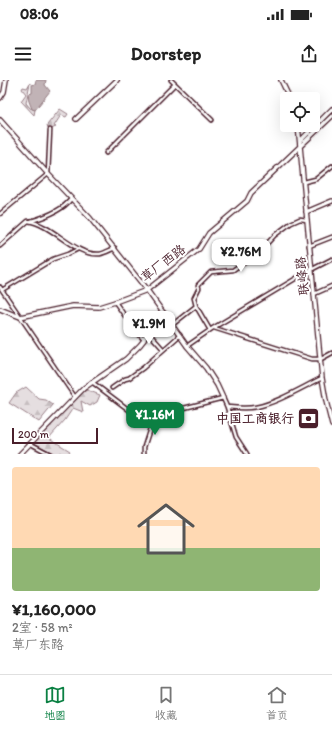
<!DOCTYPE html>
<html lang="zh">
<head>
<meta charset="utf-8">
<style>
  :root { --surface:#fff; --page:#f6f6f6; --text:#222; --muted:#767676; --line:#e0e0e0; --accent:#0b8043 }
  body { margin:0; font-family:Itim,"LXGW WenKai TC",sans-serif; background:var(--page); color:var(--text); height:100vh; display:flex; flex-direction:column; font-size:15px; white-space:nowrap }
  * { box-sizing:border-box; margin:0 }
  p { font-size:13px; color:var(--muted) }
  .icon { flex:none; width:22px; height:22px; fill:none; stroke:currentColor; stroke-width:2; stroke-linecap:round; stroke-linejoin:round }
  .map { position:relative; height:374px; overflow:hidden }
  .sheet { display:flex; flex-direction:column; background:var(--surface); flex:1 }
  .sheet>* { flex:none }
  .controls { position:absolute; left:280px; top:12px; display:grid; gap:8px }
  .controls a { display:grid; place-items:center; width:40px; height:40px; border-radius:4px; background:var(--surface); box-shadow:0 4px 16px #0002; font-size:20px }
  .scale { position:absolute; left:12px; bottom:10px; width:86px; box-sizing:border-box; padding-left:4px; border:2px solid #4a1f2b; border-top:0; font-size:11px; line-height:14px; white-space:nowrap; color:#4a1f2b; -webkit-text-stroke:3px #fff; paint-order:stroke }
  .price { position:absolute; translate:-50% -34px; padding:0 9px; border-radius:8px; background:#fff; color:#222; font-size:13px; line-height:26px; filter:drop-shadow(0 1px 2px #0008) }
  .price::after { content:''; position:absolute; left:50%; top:24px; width:12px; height:9px; margin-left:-6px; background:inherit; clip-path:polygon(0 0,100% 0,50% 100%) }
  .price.current { background:var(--accent); color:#fff }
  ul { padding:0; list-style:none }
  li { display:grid; align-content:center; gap:8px; height:212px; padding:0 12px }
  li span { display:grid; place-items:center; height:124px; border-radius:4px; color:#555 }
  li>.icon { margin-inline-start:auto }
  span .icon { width:72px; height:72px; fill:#fffc; stroke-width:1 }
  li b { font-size:17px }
  .status { display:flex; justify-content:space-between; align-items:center; height:28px; padding:0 20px; background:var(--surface); direction:ltr }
  .status svg { height:11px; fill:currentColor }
  header { display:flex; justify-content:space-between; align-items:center; height:52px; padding:0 12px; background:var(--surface); font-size:18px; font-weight:700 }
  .tab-bar { display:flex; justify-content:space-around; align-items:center; height:56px; border-top:1px solid var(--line); background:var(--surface); font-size:11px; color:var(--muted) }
  .tab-bar a { display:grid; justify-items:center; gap:2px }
  .tab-bar .current { color:var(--accent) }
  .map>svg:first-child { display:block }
  .forest { fill:url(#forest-firs); stroke:#987e86 }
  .water { fill:#c1b3b6; stroke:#91787e }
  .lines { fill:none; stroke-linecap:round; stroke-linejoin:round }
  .street-casing { stroke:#4a1f2b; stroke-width:5.5 }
  .secondary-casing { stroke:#4a1f2b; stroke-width:6 }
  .street { stroke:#fff; stroke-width:2.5 }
  .secondary { stroke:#fff; stroke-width:3.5 }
  .labels { text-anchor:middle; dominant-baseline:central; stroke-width:4; stroke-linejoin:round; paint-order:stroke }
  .street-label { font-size:13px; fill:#4a1f2b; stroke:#fff }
  .poi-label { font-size:13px; font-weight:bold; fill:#4a1f2b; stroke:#fff; text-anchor:end }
</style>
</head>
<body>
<div class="status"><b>08:06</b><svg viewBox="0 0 49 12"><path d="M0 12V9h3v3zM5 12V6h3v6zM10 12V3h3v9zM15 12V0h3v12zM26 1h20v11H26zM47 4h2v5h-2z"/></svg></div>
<header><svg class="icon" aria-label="menu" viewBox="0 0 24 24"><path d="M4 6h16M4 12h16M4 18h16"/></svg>Doorstep<svg class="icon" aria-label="share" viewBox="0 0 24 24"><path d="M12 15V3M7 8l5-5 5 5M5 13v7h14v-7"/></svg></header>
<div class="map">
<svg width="332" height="374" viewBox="0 0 332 374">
  <defs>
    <pattern id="forest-firs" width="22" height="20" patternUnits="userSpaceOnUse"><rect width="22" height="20" fill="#e5dee0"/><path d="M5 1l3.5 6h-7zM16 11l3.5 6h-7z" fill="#c6bec0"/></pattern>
  </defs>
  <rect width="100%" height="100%" fill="#fff"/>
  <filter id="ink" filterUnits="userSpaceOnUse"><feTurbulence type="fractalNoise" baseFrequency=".025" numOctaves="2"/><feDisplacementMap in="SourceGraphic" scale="8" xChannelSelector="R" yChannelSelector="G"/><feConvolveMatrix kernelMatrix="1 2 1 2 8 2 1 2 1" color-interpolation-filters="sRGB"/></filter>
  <g filter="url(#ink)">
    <path class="forest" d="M30 3 26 23 30 28 35 30 34 35 21 21 26 14 22 9 23 7 27 8Z
      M60 29 68 34 66 37 61 35 54 46 56 47 51 49 48 48 47 45Z
      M26 307 39 319 46 320 53 325 39 342 9 323 16 313Z
      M87 310 100 315 97 322 90 326 81 321 83 332 73 328 65 340 49 358 70 371 68 374H55L34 363 83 312Z"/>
    <path class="water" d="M36 0H46L45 5 50 11 35 30 32 29C30 23 27 20 29 14L32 13V5L35 4Z"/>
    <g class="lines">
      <defs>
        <path id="street" d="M171 0 212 40
          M106 73 175 4
          M304 102 316 99 332 86
          M0 134 48 94 50 50
          M31 141C45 137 62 131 71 119
          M0 166 28 141C54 145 74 176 100 174 105 173 110 170 115 168
          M309 166 332 157
          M0 207 75 317
          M2 210 53 179 68 174 78 169
          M314 214 332 206
          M115 222 132 246 144 260
          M172 245 196 226
          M214 248 312 279H321L332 273
          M210 250 196 226 194 218 199 208 198 205 211 192 233 190 262 169 275 155 291 143 300 139 307 140
          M147 251 163 269
          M187 266 213 248 305 193 332 179
          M92 302 141 339 223 318 227 327 236 357 247 374
          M112 308 125 299 129 298 143 288 180 255
          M227 327C236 328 247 329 256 327 279 322 301 308 322 298
          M31 364 50 374
          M144 374V367L154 336"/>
        <path id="secondary" d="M281 0 290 19
          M0 18 4 12 6 0
          M76 39 117 0
          M0 40 48 94 90 138 147 210 187 266 206 288 217 305 223 318
          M298 45 322 298 326 321 332 345
          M300 61 332 29
          M306 132 332 121
          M0 229 20 237 73 226 99 227 115 222 147 210 199 169 209 153 247 121 251 113 332 36
          M20 374 84 308 126 279 140 265 144 260 147 250 164 233"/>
      </defs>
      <use href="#street" class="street-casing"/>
      <use href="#secondary" class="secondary-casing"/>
      <use href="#street" class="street"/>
      <use href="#secondary" class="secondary"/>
    </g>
  </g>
  <defs>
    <symbol id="bank-square" viewBox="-11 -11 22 22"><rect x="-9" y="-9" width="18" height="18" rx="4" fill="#4a1f2b" stroke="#fff"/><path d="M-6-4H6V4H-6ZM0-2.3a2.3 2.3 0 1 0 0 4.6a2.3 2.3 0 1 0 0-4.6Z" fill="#fff"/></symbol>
  </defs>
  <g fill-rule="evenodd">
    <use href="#bank-square" x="296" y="326" width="25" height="25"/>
  </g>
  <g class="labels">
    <g class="street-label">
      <text transform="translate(163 183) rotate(-37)">草厂西路</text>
      <text transform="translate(302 196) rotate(-96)">联峰路</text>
    </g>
    <g class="poi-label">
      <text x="294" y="338">中国工商银行</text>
    </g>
  </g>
</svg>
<div class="controls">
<a><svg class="icon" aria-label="locate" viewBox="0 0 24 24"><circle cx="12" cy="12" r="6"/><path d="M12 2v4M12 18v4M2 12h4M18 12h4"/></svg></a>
</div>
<div class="scale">200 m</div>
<b class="price" style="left:241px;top:193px">¥2.76M</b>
<b class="price" style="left:149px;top:265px">¥1.9M</b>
<b class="price current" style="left:155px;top:356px">¥1.16M</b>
</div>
<section class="sheet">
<ul>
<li><span style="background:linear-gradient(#ffd9b3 65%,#8fb573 0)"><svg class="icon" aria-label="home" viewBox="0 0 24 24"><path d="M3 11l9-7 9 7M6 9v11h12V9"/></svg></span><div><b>¥1,160,000</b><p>2室 · 58 m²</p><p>草厂东路</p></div></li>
</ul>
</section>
<nav class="tab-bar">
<a class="current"><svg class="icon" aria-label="map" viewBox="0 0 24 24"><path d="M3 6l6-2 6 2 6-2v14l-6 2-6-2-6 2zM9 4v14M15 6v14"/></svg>地图</a>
<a><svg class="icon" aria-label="saved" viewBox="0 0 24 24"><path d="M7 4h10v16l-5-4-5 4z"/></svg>收藏</a>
<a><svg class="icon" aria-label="home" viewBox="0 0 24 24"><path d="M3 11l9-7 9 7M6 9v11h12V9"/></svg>首页</a>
</nav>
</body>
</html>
